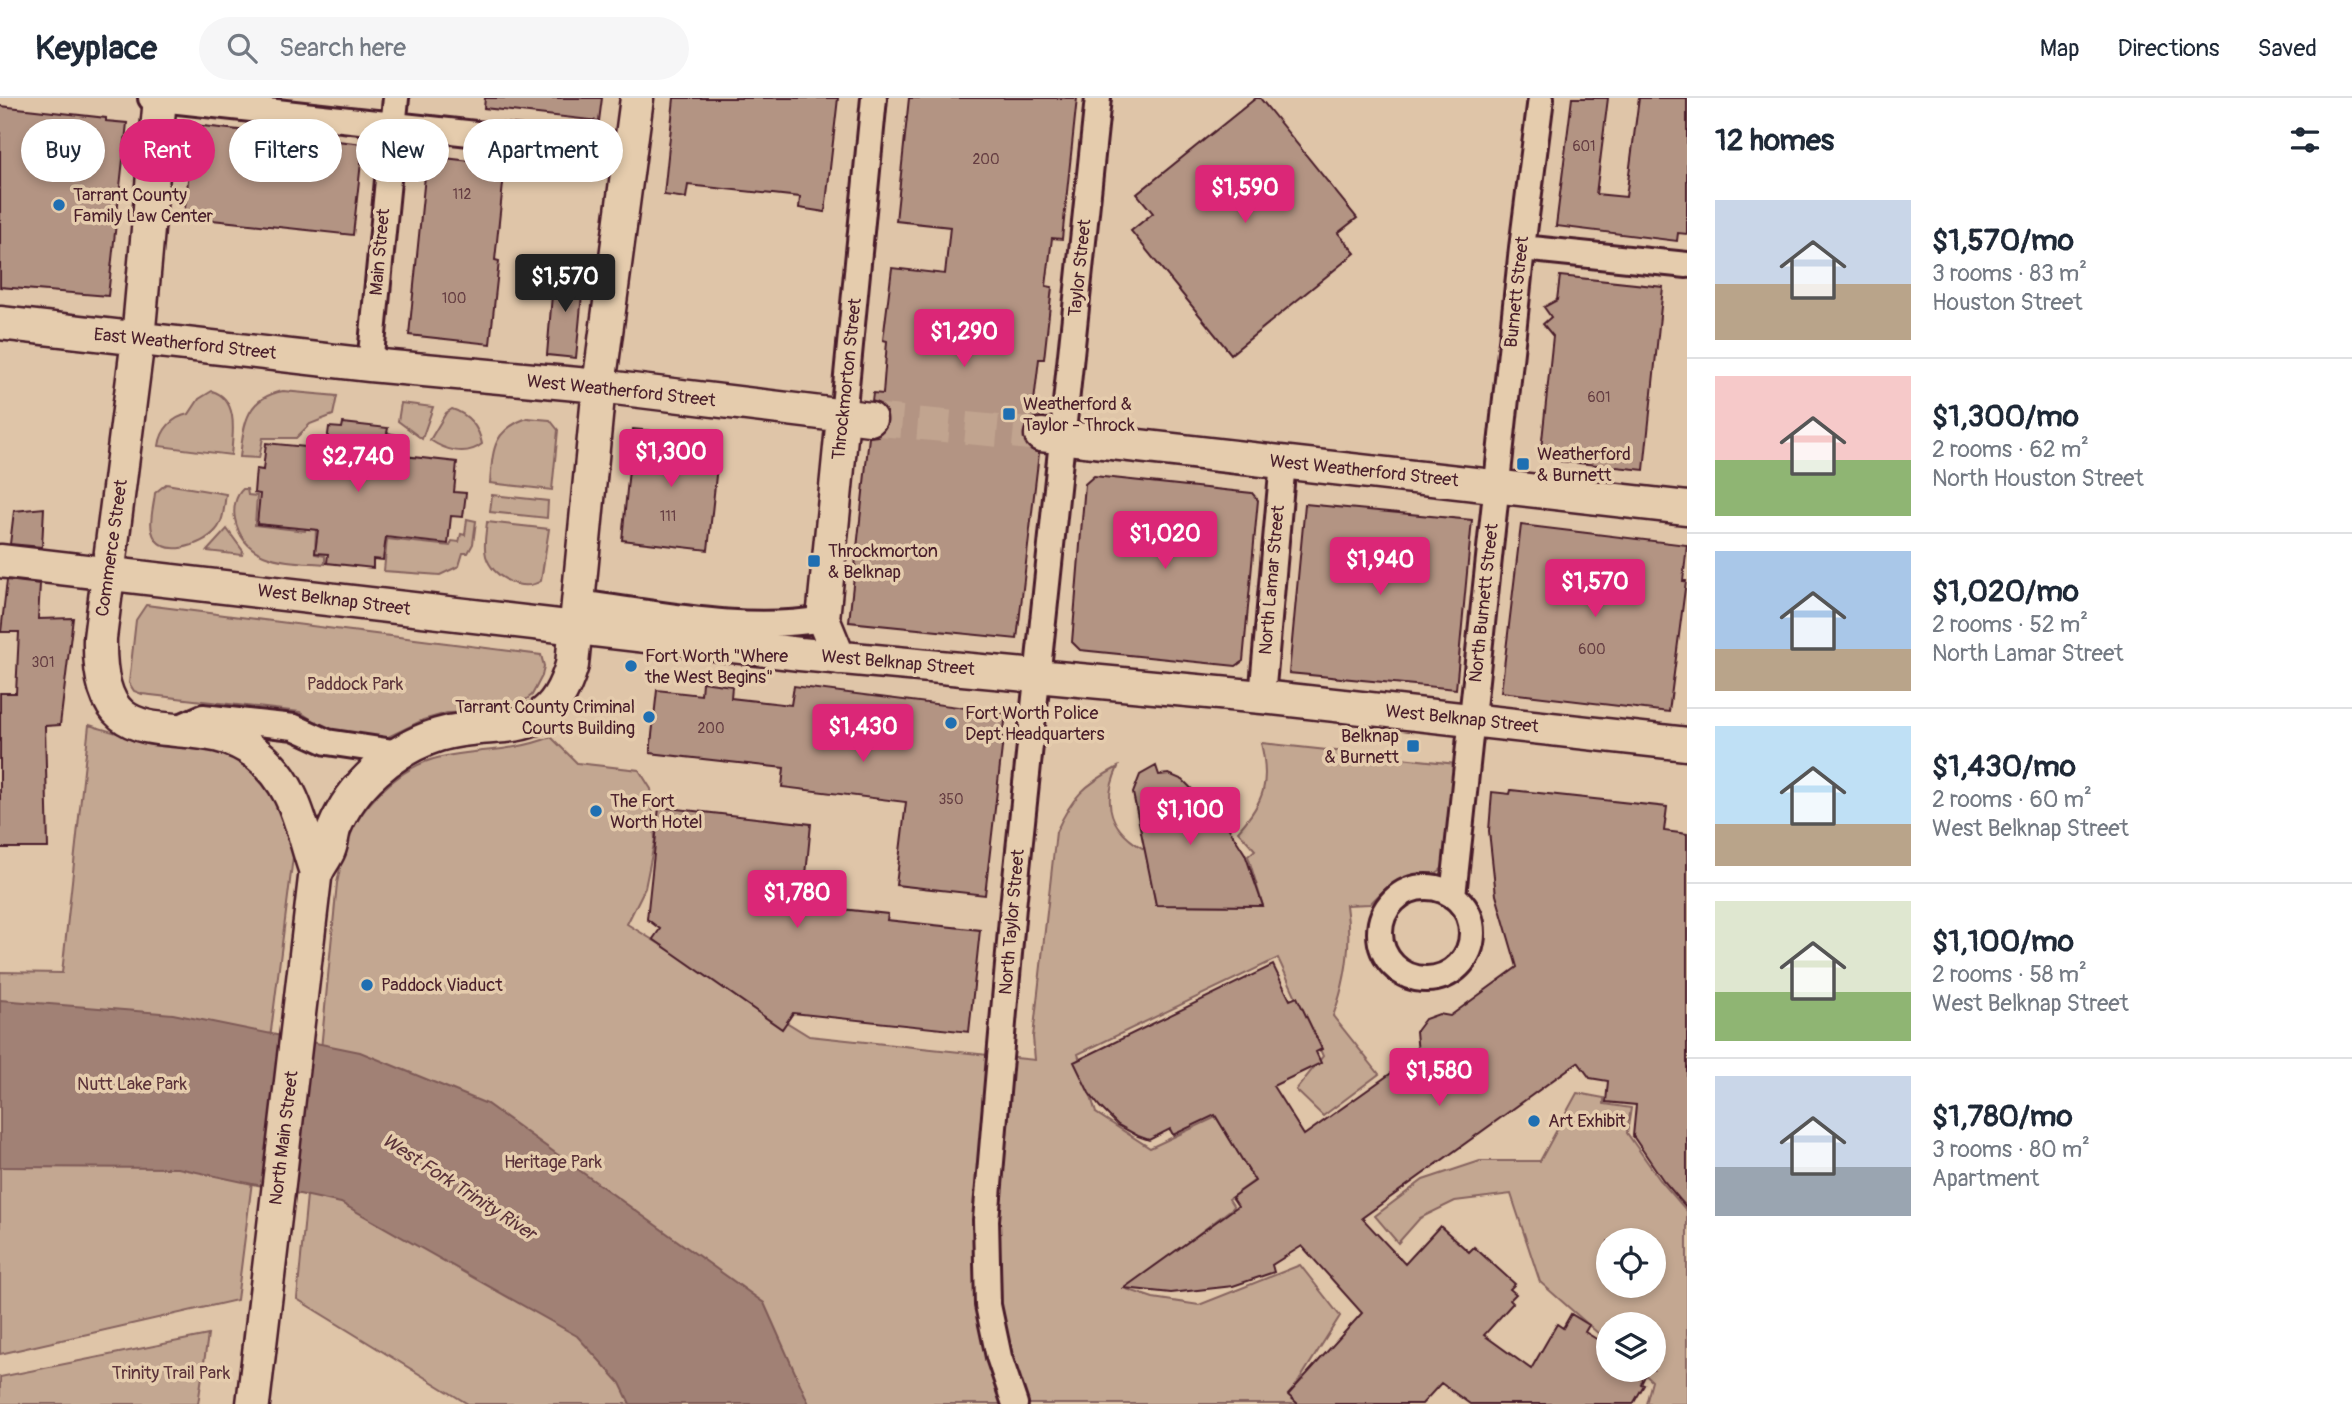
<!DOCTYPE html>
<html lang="en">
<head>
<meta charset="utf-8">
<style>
  :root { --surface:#fff; --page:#f6f6f7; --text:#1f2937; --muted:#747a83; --line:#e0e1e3; --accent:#db2777 }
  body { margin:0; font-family:Pangolin,sans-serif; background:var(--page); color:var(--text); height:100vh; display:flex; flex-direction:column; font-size:26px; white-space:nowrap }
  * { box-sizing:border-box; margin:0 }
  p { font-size:23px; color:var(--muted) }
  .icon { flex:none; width:38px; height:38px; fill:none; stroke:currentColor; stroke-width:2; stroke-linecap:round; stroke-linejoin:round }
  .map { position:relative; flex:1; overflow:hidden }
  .side { display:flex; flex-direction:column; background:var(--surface); width:665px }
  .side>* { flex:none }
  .banner { position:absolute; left:21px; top:21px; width:665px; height:63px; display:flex; gap:14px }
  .controls { position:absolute; left:1596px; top:1130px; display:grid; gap:14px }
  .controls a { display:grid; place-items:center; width:70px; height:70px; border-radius:50%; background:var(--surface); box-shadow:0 4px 10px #0003; font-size:35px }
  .price { position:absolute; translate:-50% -60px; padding:0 16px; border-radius:7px; background:var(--accent); color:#fff; font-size:23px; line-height:46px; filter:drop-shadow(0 2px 4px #0008) }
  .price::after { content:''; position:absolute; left:50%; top:42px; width:21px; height:16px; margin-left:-10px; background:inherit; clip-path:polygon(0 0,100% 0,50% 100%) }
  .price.selected { background:#222; color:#fff }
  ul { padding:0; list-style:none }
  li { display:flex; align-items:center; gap:21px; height:175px; padding:0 28px }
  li+li { border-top:2px solid var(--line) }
  li span { display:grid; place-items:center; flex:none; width:196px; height:140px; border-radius:0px; color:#555 }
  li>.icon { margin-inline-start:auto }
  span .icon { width:84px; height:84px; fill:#fffc; stroke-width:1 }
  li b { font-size:30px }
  h2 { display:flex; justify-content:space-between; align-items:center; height:84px; padding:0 28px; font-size:30px }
  .chip { padding:0 24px; border-radius:32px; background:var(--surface); box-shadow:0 4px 10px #0003; font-size:24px; line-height:63px }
  .chip.selected { background:var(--accent); color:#fff }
  header { display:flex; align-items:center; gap:42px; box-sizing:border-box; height:98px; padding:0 35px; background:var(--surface); border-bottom:2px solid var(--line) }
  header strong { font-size:33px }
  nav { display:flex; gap:38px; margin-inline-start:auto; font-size:24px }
  .search { width:490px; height:63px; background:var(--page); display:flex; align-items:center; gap:18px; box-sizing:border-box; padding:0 24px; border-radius:38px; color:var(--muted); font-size:26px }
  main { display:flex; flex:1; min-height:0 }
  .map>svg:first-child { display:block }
  .green { fill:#c3a791; stroke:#86635e; stroke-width:2; fill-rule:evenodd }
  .water { fill:#a18175; stroke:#7e5a57; stroke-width:2 }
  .building { fill:#b39483; stroke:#4a1f2b; stroke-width:2 }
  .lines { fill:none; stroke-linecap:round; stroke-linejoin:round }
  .major-tunnel { stroke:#c1a48f; stroke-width:32; stroke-dasharray:32 16; stroke-linecap:butt }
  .minor-casing { stroke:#4a1f2b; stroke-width:30 }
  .major-casing { stroke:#4a1f2b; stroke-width:37 }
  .minor { stroke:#e5ccad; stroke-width:24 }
  .major { stroke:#e5ccad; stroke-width:32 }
  .poi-dot { fill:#1f6fb2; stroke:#e5ccad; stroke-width:2.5 }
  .labels { text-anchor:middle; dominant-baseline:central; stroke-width:7; stroke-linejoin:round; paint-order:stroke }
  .number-label { font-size:14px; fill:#643c41 }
  .poi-label { font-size:18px; fill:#4a1f2b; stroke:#e5ccad; text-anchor:start }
  .street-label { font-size:18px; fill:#4a1f2b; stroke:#e5ccad }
  .park-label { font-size:18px; fill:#5c333a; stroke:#e5ccad }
  .water-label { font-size:19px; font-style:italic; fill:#5b333a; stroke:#e5ccad }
</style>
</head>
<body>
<header>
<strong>Keyplace</strong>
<div class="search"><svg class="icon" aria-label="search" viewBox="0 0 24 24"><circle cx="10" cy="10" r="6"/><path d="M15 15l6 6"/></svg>Search here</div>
<nav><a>Map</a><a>Directions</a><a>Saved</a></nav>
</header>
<main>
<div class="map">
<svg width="1687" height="1306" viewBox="0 0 1687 1306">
  <rect width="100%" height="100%" fill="#dfc5a8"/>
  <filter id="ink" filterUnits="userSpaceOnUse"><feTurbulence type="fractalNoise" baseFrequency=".0143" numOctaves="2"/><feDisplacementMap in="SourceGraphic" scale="14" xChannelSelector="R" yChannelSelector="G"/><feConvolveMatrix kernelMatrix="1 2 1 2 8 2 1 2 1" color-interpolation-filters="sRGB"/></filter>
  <g filter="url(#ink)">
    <path class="green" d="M212 293C239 301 233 336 231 357L159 348C161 332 172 319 189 316L199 301Z
      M283 293 337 298 333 317 310 326 296 340H263L259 360 240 359C244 327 245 300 283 293Z
      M401 305 433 309 422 341 398 323Z
      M452 311C468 316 479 329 482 346 466 359 445 352 430 342L446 315Z
      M527 320 550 322 558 332 552 392 490 385C493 352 492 333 527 320Z
      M166 386 226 396C224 408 224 423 216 432 203 448 159 463 152 433 149 422 154 407 155 395Z
      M243 391H247L248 397 257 398 255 427 305 433 306 429 316 430 315 456 325 458V466C289 463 244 466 235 421 233 411 235 398 243 391Z
      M492 397 548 403 547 420 490 414Z
      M467 421 476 423 473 446 468 455H463L459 468 440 477 384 473 387 441 450 448 452 443 459 444 461 436 465 437Z
      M487 424 549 431 541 483C521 495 492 479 486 458 483 447 486 435 487 424Z
      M227 431 243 453 242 457 207 453Z
      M146 507 541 557 544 568 542 578 532 597 523 604 501 614 447 615 423 622 382 642 332 635 300 614 142 596 134 593 129 585 136 522Z
      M89 627C110 633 131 640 152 644 175 648 200 647 222 653 268 664 289 718 293 759L237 1202 0 1256V874L62 875Z
      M551 639 577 665 639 672 651 691 655 741 645 790 627 826 809 938 1035 962 1033 939 1056 734C1072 699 1084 687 1118 669 1101 706 1110 733 1146 752L1156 807 1263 808 1248 758 1255 752 1238 733C1265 703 1270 684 1261 645L1456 666 1445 767C1434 783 1414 776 1397 784 1386 788 1378 798 1370 806L1346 807C1352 846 1347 881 1333 918L1379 976 1323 1018 1296 992 1323 958 1278 860 1078 956 1096 1015 1150 1050 1216 1019 1255 1082 1229 1101 1234 1109 1126 1191 1153 1200 1199 1207 1300 1167 1340 1218 1290 1297 1304 1306H468L297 1201 337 785C340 773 341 760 345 748 359 709 399 668 441 659 479 651 513 654 551 639Z
      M1577 995 1604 1000V1006L1631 1010 1627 1035 1660 1082 1687 1113V1306H1646L1652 1283 1640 1272H1654V1227H1608V1244L1540 1184 1511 1096 1455 1103 1420 1120 1398 1145 1375 1118 1423 1082 1480 1063H1540ZM1608 1143H1654V1188H1608Z
      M208 1237 198 1306H0V1279Z"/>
    <path class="water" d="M0 902 173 916 360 954 487 1006 764 1205 809 1306H630L620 1285 577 1238 341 1105 178 1070 0 1069Z"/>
    <path class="building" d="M485 0H602L599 23 484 10Z
      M674 0H838L825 114 799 110 800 99 688 87 686 100 664 97Z
      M909 0H1077L1062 141 1052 140 1046 188 1052 189 1044 261H1039L1033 312 1044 313V319L1034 320 1027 326 1023 336 1024 344 1030 351 1039 355 1017 541 849 524 869 339 878 338 884 333 888 324 887 313 880 306 872 303 873 295 883 296 887 243 883 242 892 170 945 176 950 129 896 123Z
      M1256 0H1260L1357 120 1338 135 1355 155 1231 256 1131 133 1153 115 1137 96Z
      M1572 0H1608L1596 96 1626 99 1639 0H1687V136L1678 135 1677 143 1556 128Z
      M0 8 106 20V23L127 25 108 198 0 189Z
      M194 27 363 46 353 137 184 119Z
      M427 58 505 67 495 162 499 163 490 246 409 237Z
      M554 173 584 175 576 260 547 257Z
      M1560 178 1663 189 1644 372 1540 361 1553 238 1543 226 1551 219 1544 209 1557 202Z
      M343 325 388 330 387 335 397 337 395 357 457 364 454 394 466 395 463 419 451 418 448 446 386 439 383 462 373 461V470L327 465 328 456 315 455 318 432 257 426 260 396 254 395 255 382 256 371 263 372 266 345 326 351 329 329 342 330Z
      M633 331 720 340 708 452 622 442Z
      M1094 378 1252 395 1258 402 1243 563 1236 568 1080 552 1072 544 1085 386Z
      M1305 406 1472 422 1456 591 1289 575Z
      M44 410 42 449 10 446 14 413Z
      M1521 427 1687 447 1683 483H1686L1669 614 1501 594Z
      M7 482 40 486 38 521 73 520 60 627 45 628 48 750H0V595H16L19 534H1Z
      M702 584 732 588 731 600 791 607 794 588 1006 615 985 797 896 787 906 704 782 689 784 670 650 655 657 592 701 597Z
      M1156 668 1159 677 1169 676 1183 682 1226 726 1245 756 1263 808 1156 807 1133 695 1140 677Z
      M1511 692 1667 709 1664 733 1687 736V1110L1663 1082 1633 1038 1636 1007 1606 1004 1608 983 1590 980 1578 964 1362 1120 1405 1166 1440 1128 1469 1154 1474 1149 1515 1186 1510 1191 1516 1196 1510 1202 1513 1205 1484 1237 1531 1271 1557 1226 1563 1230 1571 1216 1589 1227 1585 1234 1608 1248V1272H1635L1645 1278 1641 1286 1644 1287 1633 1306H1470L1441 1285 1422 1306H1298L1288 1297 1362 1215 1302 1148 1272 1167 1274 1174 1233 1188 1171 1195 1124 1190 1238 1108 1232 1099 1255 1083 1215 1017 1173 1037 1170 1031 1149 1042 1138 1038 1118 1027 1100 1009 1089 995 1074 964 1273 867 1290 902 1297 899 1322 951 1316 954 1321 965 1273 988 1304 1037 1418 956 1416 933 1425 921 1439 916 1450 918 1517 869 1496 797 1489 733 1492 694 1510 696Z
      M659 709 811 726 803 807 888 816 887 822 980 832 969 934 793 915 782 931 653 841 660 831 647 821Z"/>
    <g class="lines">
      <path class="major-tunnel" d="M870 321 1041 337"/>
      <defs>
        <path id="minor" d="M151 0 631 53
          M1522 150 1687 167
          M370 267 396 0
          M843 319 874 0
          M577 505C657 515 743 535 823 521
          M1262 599 1283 364
          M180 629 203 619 294 629 327 644 400 655
          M1380 835a46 46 0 1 1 92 0a46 46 0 1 1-92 0Z
          M1453 798 1522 150 1541 0
          M1015 1306 999 1259 988 1207 986 1122 1013 809 1098 0"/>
        <path id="major" d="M160 0 138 241 100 540C97 677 190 603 257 656 298 689 300 729 316 774
          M0 225 370 267 599 288 870 321
          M1041 337 1687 410
          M0 463 800 556 1262 599 1687 646
          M839 560 823 521 843 319
          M253 1306 315 780C317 769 325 762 329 752 332 745 332 738 334 731 352 687 393 651 438 637 499 618 548 650 572 567L599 288 637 0"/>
      </defs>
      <use href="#minor" class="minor-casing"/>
      <use href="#major" class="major-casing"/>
      <use href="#minor" class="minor"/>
      <use href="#major" class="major"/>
    </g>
  </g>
  <g class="poi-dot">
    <circle cx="59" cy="107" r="7"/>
    <rect x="1002" y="309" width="14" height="14" rx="3.5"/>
    <rect x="1516" y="359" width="14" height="14" rx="3.5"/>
    <rect x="807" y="456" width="14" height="14" rx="3.5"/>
    <circle cx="631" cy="568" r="7"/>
    <circle cx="649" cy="619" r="7"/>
    <circle cx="951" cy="625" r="7"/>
    <rect x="1406" y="641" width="14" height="14" rx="3.5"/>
    <circle cx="596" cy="713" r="7"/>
    <circle cx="367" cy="887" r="7"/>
    <circle cx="1534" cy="1023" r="7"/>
  </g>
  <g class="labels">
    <g class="number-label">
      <text x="1584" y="48">601</text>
      <text x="986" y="61">200</text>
      <text x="462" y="96">112</text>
      <text x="454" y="200">100</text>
      <text x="1599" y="299">601</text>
      <text x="668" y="418">111</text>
      <text x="1592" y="551">600</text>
      <text x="43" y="564">301</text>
      <text x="711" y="630">200</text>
      <text x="951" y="701">350</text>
    </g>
    <g class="poi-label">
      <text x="73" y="97">Tarrant County<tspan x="73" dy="21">Family Law Center</tspan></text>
      <text x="1023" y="306">Weatherford &amp;<tspan x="1023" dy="21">Taylor - Throck</tspan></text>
      <text x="1537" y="356">Weatherford<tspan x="1537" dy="21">&amp; Burnett</tspan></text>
      <text x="828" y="453">Throckmorton<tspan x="828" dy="21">&amp; Belknap</tspan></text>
      <text x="645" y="558">Fort Worth "Where<tspan x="645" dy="21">the West Begins"</tspan></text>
      <text x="635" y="609" text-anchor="end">Tarrant County Criminal<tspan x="635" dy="21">Courts Building</tspan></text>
      <text x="965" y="615">Fort Worth Police<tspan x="965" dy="21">Dept Headquarters</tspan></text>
      <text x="1399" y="638" text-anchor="end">Belknap<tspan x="1399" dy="21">&amp; Burnett</tspan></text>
      <text x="610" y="703">The Fort<tspan x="610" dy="21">Worth Hotel</tspan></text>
      <text x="381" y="887">Paddock Viaduct</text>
      <text x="1548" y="1023">Art Exhibit</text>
    </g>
    <g class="street-label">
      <text transform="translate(380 154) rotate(-85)">Main Street</text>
      <text transform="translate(1080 170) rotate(-84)">Taylor Street</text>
      <text transform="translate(1517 194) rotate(-84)">Burnett Street</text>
      <text transform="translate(185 246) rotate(6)">East Weatherford Street</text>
      <text transform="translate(847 281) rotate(-84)">Throckmorton Street</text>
      <text transform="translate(621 293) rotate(6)">West Weatherford Street</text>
      <text transform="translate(1364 373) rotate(6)">West Weatherford Street</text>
      <text transform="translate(112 450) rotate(-82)">Commerce Street</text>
      <text transform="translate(1272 482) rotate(-85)">North Lamar Street</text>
      <text transform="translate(334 502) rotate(7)">West Belknap Street</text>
      <text transform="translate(1484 505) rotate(-84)">North Burnett Street</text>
      <text transform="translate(898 565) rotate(5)">West Belknap Street</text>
      <text transform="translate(1462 621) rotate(6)">West Belknap Street</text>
      <text transform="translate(1012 824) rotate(-85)">North Taylor Street</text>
      <text transform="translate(284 1040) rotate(-83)">North Main Street</text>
    </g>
    <g class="park-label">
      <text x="355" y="586">Paddock Park</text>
      <text x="132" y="986">Nutt Lake Park</text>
      <text x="553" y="1064">Heritage Park</text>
      <text x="171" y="1275">Trinity Trail Park</text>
    </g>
    <g class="water-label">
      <text transform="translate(459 1089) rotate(33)">West Fork Trinity River</text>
    </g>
  </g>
</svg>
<div class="controls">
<a><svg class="icon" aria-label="locate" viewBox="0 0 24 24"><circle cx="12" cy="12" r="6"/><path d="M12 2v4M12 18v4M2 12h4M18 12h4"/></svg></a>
<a><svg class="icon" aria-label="layers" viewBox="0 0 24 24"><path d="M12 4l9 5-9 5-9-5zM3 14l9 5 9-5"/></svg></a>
</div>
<b class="price" style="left:1245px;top:127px">$1,590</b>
<b class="price selected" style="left:565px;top:216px">$1,570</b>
<b class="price" style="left:964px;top:271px">$1,290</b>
<b class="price" style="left:671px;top:391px">$1,300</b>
<b class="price" style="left:358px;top:396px">$2,740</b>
<b class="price" style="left:1165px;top:473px">$1,020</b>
<b class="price" style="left:1380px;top:499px">$1,940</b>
<b class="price" style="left:1595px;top:521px">$1,570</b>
<b class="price" style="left:863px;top:666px">$1,430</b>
<b class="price" style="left:1190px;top:749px">$1,100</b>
<b class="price" style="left:797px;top:832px">$1,780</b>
<b class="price" style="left:1439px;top:1010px">$1,580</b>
<div class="banner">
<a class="chip">Buy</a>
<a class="chip selected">Rent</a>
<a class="chip">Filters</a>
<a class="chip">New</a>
<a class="chip">Apartment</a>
</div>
</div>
<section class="side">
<h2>12 homes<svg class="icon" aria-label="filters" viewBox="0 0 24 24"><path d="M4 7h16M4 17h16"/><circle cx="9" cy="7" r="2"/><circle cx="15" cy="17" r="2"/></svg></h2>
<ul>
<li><span style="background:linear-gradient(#c9d6e8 60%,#b9a48a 0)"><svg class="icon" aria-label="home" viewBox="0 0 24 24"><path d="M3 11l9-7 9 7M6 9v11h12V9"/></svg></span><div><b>$1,570/mo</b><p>3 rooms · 83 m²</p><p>Houston Street</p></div></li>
<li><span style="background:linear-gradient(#f6c9c9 60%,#8fb573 0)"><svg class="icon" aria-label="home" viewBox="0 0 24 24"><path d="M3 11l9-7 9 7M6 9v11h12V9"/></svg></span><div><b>$1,300/mo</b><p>2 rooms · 62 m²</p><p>North Houston Street</p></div></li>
<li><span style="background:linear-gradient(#a9c7e8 70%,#b9a48a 0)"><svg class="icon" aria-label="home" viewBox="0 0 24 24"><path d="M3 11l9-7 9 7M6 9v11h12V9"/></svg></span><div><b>$1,020/mo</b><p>2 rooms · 52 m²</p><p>North Lamar Street</p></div></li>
<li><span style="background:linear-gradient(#bfe0f5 70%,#b9a48a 0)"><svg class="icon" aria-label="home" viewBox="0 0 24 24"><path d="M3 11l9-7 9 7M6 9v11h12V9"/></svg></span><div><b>$1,430/mo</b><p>2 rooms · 60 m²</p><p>West Belknap Street</p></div></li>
<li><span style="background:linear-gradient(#dfe7d0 65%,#8fb573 0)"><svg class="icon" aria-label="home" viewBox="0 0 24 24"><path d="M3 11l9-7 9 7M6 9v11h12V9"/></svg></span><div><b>$1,100/mo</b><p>2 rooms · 58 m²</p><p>West Belknap Street</p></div></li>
<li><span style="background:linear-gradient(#c9d6e8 65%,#9aa5b1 0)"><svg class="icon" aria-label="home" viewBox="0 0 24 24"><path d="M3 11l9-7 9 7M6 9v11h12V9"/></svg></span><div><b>$1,780/mo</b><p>3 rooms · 80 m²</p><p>Apartment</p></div></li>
</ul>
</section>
</main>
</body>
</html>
